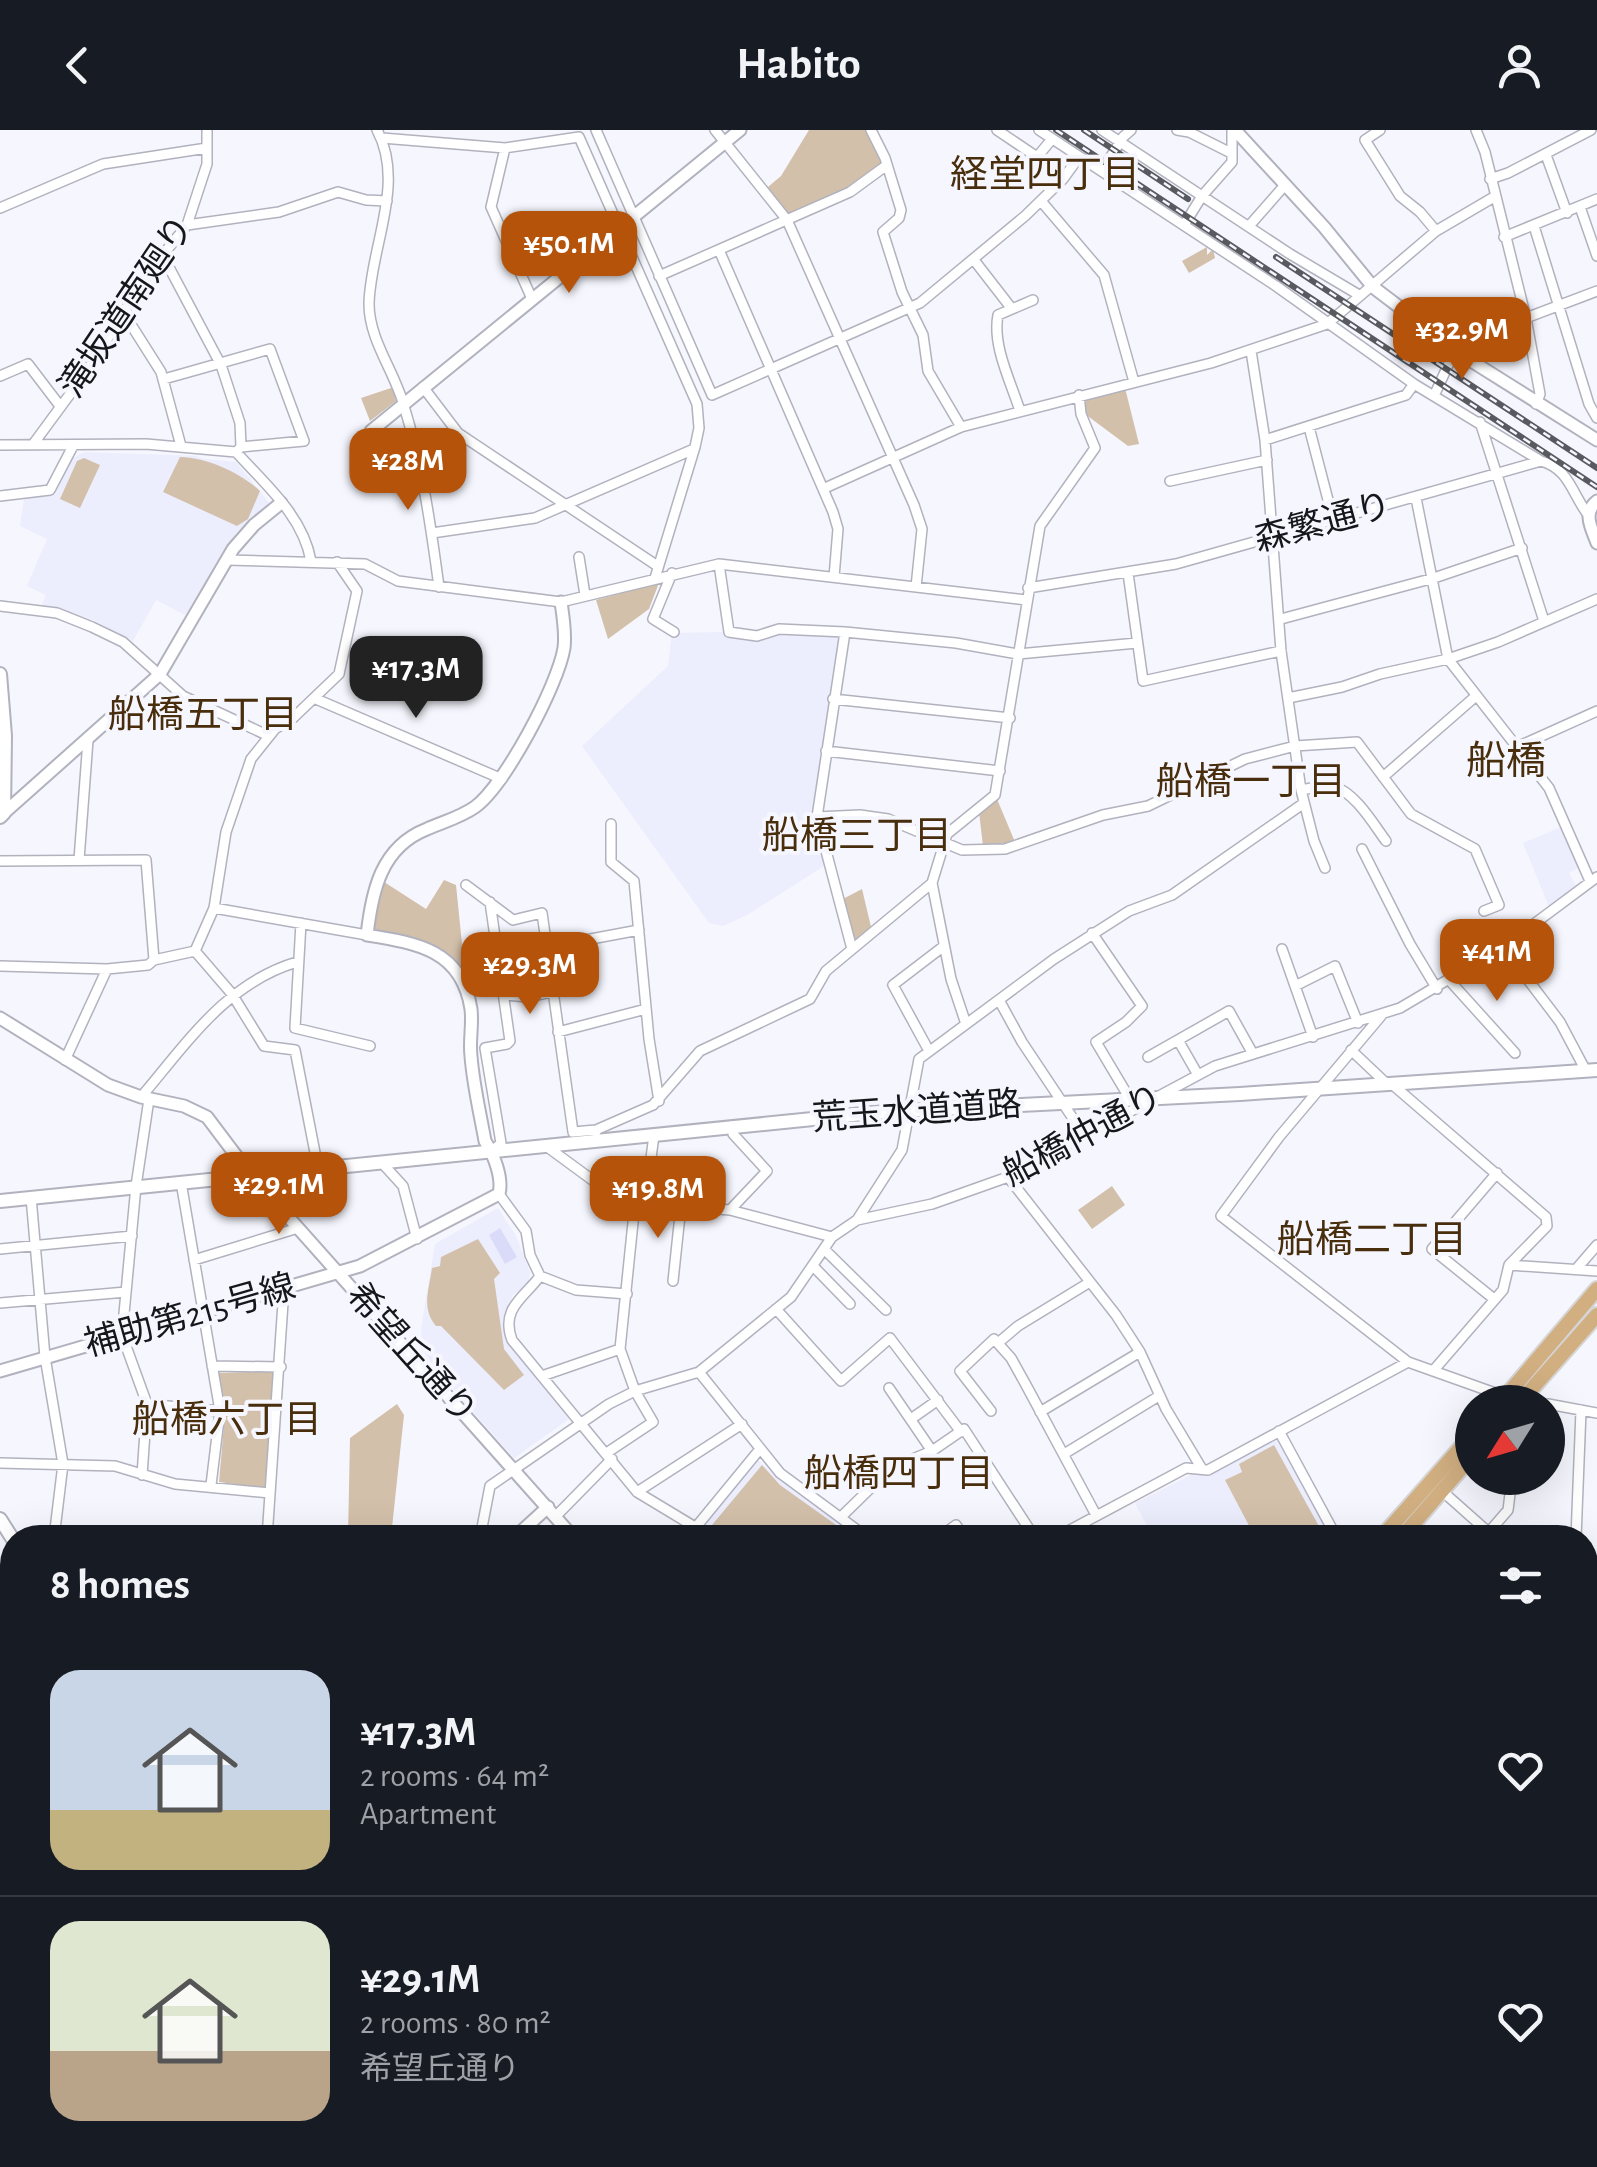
<!DOCTYPE html>
<html lang="en">
<head>
<meta charset="utf-8">
<style>
  :root { --surface:#171b24; --page:#20242c; --text:#f1f3f6; --muted:#9ea1a6; --line:#363941; --accent:#b45309 }
  body { margin:0; font-family:"Alegreya Sans","Noto Sans JP",sans-serif; background:var(--page); color:var(--text); height:100vh; display:flex; flex-direction:column; font-size:38px; white-space:nowrap }
  * { box-sizing:border-box; margin:0 }
  p { font-size:32px; color:var(--muted) }
  .icon { flex:none; width:55px; height:55px; fill:none; stroke:currentColor; stroke-width:2; stroke-linecap:round; stroke-linejoin:round }
  .map { position:relative; flex:1; overflow:hidden }
  .side { position:absolute; left:0px; top:1395px; width:1598px; height:642px; display:flex; flex-direction:column; background:var(--surface); border-radius:40px 40px 0 0; box-shadow:0 10px 40px #0002 }
  .side>* { flex:none }
  .needle { width:65px; rotate:233deg }
  .buttons { position:absolute; left:1455px; top:1255px; display:grid; gap:20px }
  .buttons a { display:grid; place-items:center; width:110px; height:110px; border-radius:50%; background:var(--surface); box-shadow:0 10px 40px #0002; font-size:50px }
  .price { position:absolute; translate:-50% -85px; padding:0 22px; border-radius:20px; background:var(--accent); color:#fff; font-size:32px; line-height:65px; filter:drop-shadow(0 2px 5px #0008) }
  .price::after { content:''; position:absolute; left:50%; top:60px; width:30px; height:22px; margin-left:-15px; background:inherit; clip-path:polygon(0 0,100% 0,50% 100%) }
  .price.on { background:#222; color:#fff }
  ul { padding:0; list-style:none }
  li { display:flex; align-items:center; gap:30px; height:250px; padding:0 50px }
  li+li { border-top:2px solid var(--line) }
  li span { display:grid; place-items:center; flex:none; width:280px; height:200px; border-radius:30px; color:#555 }
  li>.icon { margin-inline-start:auto }
  span .icon { width:120px; height:120px; fill:#fffc; stroke-width:1 }
  li b { font-size:42px }
  h2 { display:flex; justify-content:space-between; align-items:center; height:120px; padding:0 50px; font-size:42px }
  header { display:flex; justify-content:space-between; align-items:center; height:130px; padding:0 50px; background:var(--surface); font-size:45px; font-weight:600 }
  .map>svg:first-child { display:block }
  .built { fill:#ecedfd }
  .green { fill:#d3c0ab }
  .water { fill:#dadbf9 }
  .lines { fill:none; stroke-linecap:round; stroke-linejoin:round }
  .minor-casing { stroke:#b1b2be; stroke-width:12 }
  .tertiary-casing { stroke:#b1b2be; stroke-width:15 }
  .secondary-casing { stroke:#b1b2be; stroke-width:16 }
  .primary-casing { stroke:#d5d5d6; stroke-width:18 }
  .minor { stroke:#fff; stroke-width:9 }
  .tertiary { stroke:#fff; stroke-width:11 }
  .secondary { stroke:#fff; stroke-width:12 }
  .primary { stroke:#d1af81; stroke-width:14 }
  .rail-casing { stroke:#595a5f; stroke-width:6 }
  .rail { stroke:#f6f6fe; stroke-width:2.5; stroke-dasharray:8; stroke-linecap:butt }
  .labels { text-anchor:middle; dominant-baseline:central; stroke-width:8; stroke-linejoin:round; paint-order:stroke }
  .street-label { font-size:35px; fill:#16171b; stroke:#f6f6fe }
  .neighbourhood-label { font-size:38px; fill:#482e0c; stroke:#f6f6fe }
  .quarter-label { font-size:40px; fill:#482e0c; stroke:#f6f6fe }
</style>
</head>
<body>
<header><svg class="icon" aria-label="back" viewBox="0 0 24 24"><path d="M15 5l-7 7 7 7"/></svg>Habito<svg class="icon" aria-label="person" viewBox="0 0 24 24"><circle cx="12" cy="8" r="4"/><path d="M4 21q1-7 8-7t8 7"/></svg></header>
<div class="map">
<svg width="1597" height="2037" viewBox="0 0 1597 2037">
  <rect width="100%" height="100%" fill="#f6f6fe"/>
  <path class="built" d="M84 322 196 326 204 329 236 332 269 373 236 403 185 485 156 470 133 511 94 490 42 475 46 465 27 456 47 409 20 396 24 369 55 365 72 329Z
    M779 501 842 504 816 687 827 734 747 785 723 796 709 793 582 616 668 536 672 503Z
    M1564 696 1581 736 1569 743 1577 758 1549 777 1523 713Z
    M498 1078 516 1106 530 1142 528 1153 513 1165 504 1189 507 1212 569 1289 514 1328 424 1226 421 1199 435 1114Z
    M1277 1308 1331 1407H1153L1135 1373 1195 1343 1205 1345Z
    M758 1330 774 1345 860 1408H694Z"/>
  <path class="green" d="M809 0H869L882 30 881 36 844 61 788 86 768 57 781 46Z
    M1207 117V125L1213 119 1215 128 1189 143 1182 131Z
    M394 257 396 271 370 291 361 268Z
    M1125 258 1139 314 1128 316 1085 284 1084 268Z
    M180 327C206 327 241 343 260 361L248 389 237 396 163 362Z
    M84 328 100 335 80 378 60 369 77 331Z
    M659 453 649 479 608 509 596 470Z
    M997 669 1015 712 983 716 979 682Z
    M378 748 426 779 444 750 456 755 462 814 468 836 458 840 445 827 368 804Z
    M862 759 872 801 853 817 839 771Z
    M1112 1056 1125 1075 1092 1099 1078 1080Z
    M478 1109 500 1143 494 1149 504 1219 524 1245 504 1260 441 1196H436C421 1178 429 1160 432 1138L440 1136 441 1127Z
    M277 1241 267 1358 219 1352 225 1283 218 1243Z
    M397 1274 404 1285 391 1407H348L350 1308Z
    M1274 1315 1325 1407H1255L1225 1350 1242 1342 1239 1334Z
    M762 1335 780 1355 853 1407H702Z
    M1593 1532 1587 1564 1597 1583V1649L1585 1633V1539Z
    M143 2025H169L175 2037H131Z"/>
  <path class="water" d="M500 1098 517 1127 505 1134 489 1105Z"/>
  <g class="lines">
    <defs>
      <path id="minor" d="M377 0C406 54 370 118 369 174 369 210 395 242 404 276 422 334 431 397 439 457
        M596 0 712 265 920 173 1025 86 1063 49 1079 27
        M715 0 787 90 914 375 922 399 916 457
        M871 0 885 28 901 80 899 88 883 102 902 162 923 205 928 241 961 297
        M997 0 1037 27 1052 9
        M1039 0 1276 156 1414 254 1541 331
        M1102 0 1290 124 1359 165
        M1177 0 1189 2 1231 23
        M1380 0 1365 10 1400 66 1420 82 1436 101
        M1476 0 1485 22 1526 188 1540 264 1536 274
        M382 8 505 18 579 7 697 274 699 298 695 317 655 448
        M505 18 491 77 532 169
        M1546 25 1567 83
        M1102 41 1123 7 1131 0
        M1490 49 1508 43 1591 0
        M1041 71 1104 145 1134 252
        M1580 77 1597 126
        M0 78 103 34 207 18
        M187 95 279 82 338 62 366 70 387 71
        M1184 95 1202 66 1232 32V0
        M1249 96 1285 55
        M1534 96 1589 274 1597 288
        M1504 107 1597 69
        M719 120 833 382 838 399 834 447
        M163 126 221 235 240 293 241 317 238 320
        M974 130 1012 179
        M659 146 850 62 887 35
        M123 182 161 242 181 316
        M1526 188 1597 161
        M1251 221 1265 310 1281 521 1301 660 1314 711 1325 738
        M1465 227 1529 205
        M0 246 28 234 60 276
        M164 249 270 219 304 311 241 317
        M423 257 458 303 656 435
        M1434 266 1455 220
        M1020 281C1011 252 992 216 998 185L1033 170
        M1480 292 1544 491
        M1309 297 1333 389
        M1265 310 1406 265 1414 254
        M34 313 87 241 149 142 187 95 207 34V0
        M0 315 146 314 236 322C266 355 303 386 311 431
        M1170 351 1267 330
        M825 358 961 297 1211 233 1327 194 1436 101 1494 67
        M0 366 50 360 73 316
        M1416 368 1448 529 1549 658 1590 751
        M432 403 535 388 694 319
        M579 427 585 465
        M227 430 365 434 398 451 561 472 719 434 1026 470
        M719 434 729 502 757 506 779 499 845 502 956 513 1018 524 1137 513
        M672 443 653 489 674 502
        M1128 443 1143 551 1281 521
        M1028 458 1176 434 1541 331C1570 339 1572 365 1589 386
        M0 476 57 483 92 497 123 512 183 566 269 606
        M1281 489 1434 448 1522 418
        M845 502 817 687 852 819
        M1288 568 1342 557 1380 544 1448 529 1498 512 1597 469
        M316 569 502 649
        M833 569 1010 588
        M1517 617 1597 581
        M826 621 1000 641
        M1383 647 1476 566
        M1301 660C1311 658 1324 655 1334 657 1355 662 1374 695 1386 711
        M817 687 860 685 888 689 962 720 1005 719 1103 685 1148 676 1245 629 1295 616 1357 612 1411 684 1475 719 1499 775 1484 781
        M611 694V732L634 751 649 909 659 971
        M1362 719 1410 814 1437 859
        M79 730 88 610
        M0 731 146 730 154 830
        M466 755 513 790 542 783 573 1002 596 1000V1002
        M490 772 510 911 507 914 485 918 501 1013 492 1021
        M214 778 367 805
        M301 793 295 898 370 916
        M1092 803 1142 876 1126 892 1096 912 1130 969
        M548 817 639 800
        M1503 817 1560 892 1586 941
        M1282 819 1313 907
        M195 821 214 778 226 702 251 629 275 599 293 588 339 544 357 461 337 432
        M195 821 232 864 264 916 295 920 318 1038
        M0 836 107 839 148 835 154 830 195 821
        M1450 851 1515 923
        M1295 856 1335 836 1358 893
        M504 865 528 867 552 862
        M999 870 1022 912 1084 1005
        M1381 886 1279 1007 1221 1086 1408 1232 1495 1263 1504 1269
        M966 894 951 849 932 753 947 704 995 665 1040 396 1095 318 1081 284 1079 265
        M558 902 646 879
        M1178 910 1198 945
        M1351 920 1388 955
        M929 921 893 855 944 816
        M1148 927 1229 881 1253 924
        M65 930 107 839
        M1393 955 1546 1087 1547 1096 1509 1135 1503 1160 1433 1241
        M141 967C187 913 226 853 297 832
        M596 1000 653 975 700 921 810 869 826 841 932 753
        M546 1016 621 1071 730 1080 832 1107 857 1090 932 1074 1008 1047 1215 936 1400 878 1503 817 1597 747
        M382 1033 403 1056 417 1109
        M1008 1047 1116 1185 1140 1222 1166 1279 1202 1339
        M181 1052 220 1281 211 1355
        M499 1064 526 1101 530 1125 540 1146C525 1167 500 1178 512 1210L637 1362 695 1397
        M31 1067 45 1227 63 1334 54 1408
        M645 1074 654 1005
        M730 1080 767 1041 733 1004 732 996
        M857 1090 902 1020 919 929 1054 829 1129 781 1172 765 1304 673
        M0 1119 132 1106
        M825 1120 886 1180
        M194 1130 298 1098
        M1509 1135 1597 1141
        M813 1136 850 1174
        M1578 1137 1597 1115
        M540 1146 576 1160 627 1164
        M673 1151 681 1076
        M1494 1169 1432 1119 1497 1043
        M0 1173 126 1162
        M776 1179 841 1251 890 1208 961 1302
        M998 1213 1018 1196 1090 1152
        M212 1236 281 1237
        M699 1242 780 1343 868 1408
        M542 1246 620 1219
        M889 1258 932 1321
        M147 1274 220 1281
        M1548 1274 1597 1283
        M991 1281 960 1241 994 1209 1011 1228 1026 1255 1096 1385
        M1040 1282 1140 1222
        M911 1289 938 1270
        M1279 1301 1337 1408
        M608 1322 653 1292 635 1261 620 1219 635 1073
        M1064 1324 1159 1266
        M0 1333 115 1336 175 1354 270 1363
        M142 1345 147 1274 122 1205 136 1056 149 969
        M1441 1360 1495 1408
        M637 1362 742 1294
        M556 1386 612 1329
        M842 1386 891 1338 932 1321 964 1299 1035 1408
        M1489 1402 1508 1380 1512 1348
        M267 1408 284 1158
        M480 1408 490 1356 609 1274 635 1261 699 1242 791 1167 832 1107
        M687 1408 760 1319
        M938 1408 956 1395 965 1408
        M1055 1408 1186 1338 1208 1340 1408 1232
        M1576 1408 1581 1280
        M1585 1487 1597 1493
        M0 1495 12 1494
        M0 1520 12 1548
        M1597 1531 1592 1564 1597 1573
        M1585 1646 1596 1658
        M0 1660 12 1671
        M1585 1673 1597 1657
        M1585 1850 1597 1862
        M0 1888 12 1896
        M1585 1943 1597 1955
        M0 2005 12 2013
        M174 2025 180 2037
        M650 2025 654 2037
        M1010 2025 1022 2037
        M1212 2025 1227 2037
        M1570 2025 1585 2037
        M9 2037 15 2025
        M311 2037 316 2032 312 2025
        M616 2037 639 2025
        M668 2037 681 2025
        M951 2037 962 2025
        M1188 2037 1196 2025
        M1391 2037 1403 2025
        M1443 2037 1461 2025
        M1587 2037 1597 2033"/>
      <path id="tertiary" d="M1235 0 1324 97 1373 157 1465 227 1597 310
        M371 301 740 0
        M1597 371C1582 383 1592 399 1597 413
        M4 683 160 544 233 419 254 395 281 373
        M0 888 108 955 141 967 184 976 207 987 250 1044 574 1408
        M0 1241 360 1136 499 1064C503 1048 494 1025 485 1011 480 983 473 954 471 926 469 911 473 895 471 879 462 820 417 813 367 805 372 761 381 717 427 699 443 692 461 687 475 677 505 655 558 555 564 518 566 503 563 487 561 472
        M514 1408 548 1377
        M1585 1753 1597 1759
        M1360 2025 1374 2037
        M1302 2037 1313 2025
        M1586 2037 1597 1955"/>
      <path id="secondary" d="M0 544 5 606 4 683 0 687
        M0 1071 882 982 1240 964 1597 940
        M0 1389 12 1408
        M526 2025 536 2037"/>
      <path id="primary" d="M1501 1272 1597 1159
        M1520 1272 1597 1185
        M1381 1408 1472 1305
        M1401 1408 1472 1326
        M797 2037 810 2025
        M825 2037 836 2025"/>
    </defs>
    <use href="#minor" class="minor-casing"/>
    <use href="#tertiary" class="tertiary-casing"/>
    <use href="#secondary" class="secondary-casing"/>
    <use href="#primary" class="primary-casing"/>
    <use href="#minor" class="minor"/>
    <use href="#tertiary" class="tertiary"/>
    <use href="#secondary" class="secondary"/>
    <use href="#primary" class="primary"/>
    <defs>
      <path id="rail" d="M1056 0 1597 357
        M1084 0 1188 69
        M1276 127 1597 338"/>
    </defs>
    <use href="#rail" class="rail-casing"/>
    <use href="#rail" class="rail"/>
  </g>
  <g class="labels">
    <g class="street-label">
      <text transform="translate(127 177) rotate(-56)">滝坂道南廻り</text>
      <text transform="translate(1323 393) rotate(-15)">森繁通り</text>
      <text transform="translate(917 982) rotate(-4)">荒玉水道道路</text>
      <text transform="translate(1083 1006) rotate(-28)">船橋仲通り</text>
      <text transform="translate(190 1186) rotate(-16)">補助第215号線</text>
      <text transform="translate(411 1224) rotate(48)">希望丘通り</text>
    </g>
    <g class="neighbourhood-label">
      <text x="1045" y="46">経堂四丁目</text>
      <text x="203" y="586">船橋五丁目</text>
      <text x="1251" y="653">船橋一丁目</text>
      <text x="857" y="707">船橋三丁目</text>
      <text x="1372" y="1111">船橋二丁目</text>
      <text x="227" y="1291">船橋六丁目</text>
      <text x="899" y="1345">船橋四丁目</text>
    </g>
    <g class="quarter-label">
      <text x="1506" y="632">船橋</text>
    </g>
  </g>
</svg>
<div class="buttons">
<a><svg class="needle" viewBox="-14 -14 28 28"><path d="M0-13l5 13h-10z" fill="#e53935"/><path d="M0 13l5-13h-10z" fill="#9ea1a6"/></svg></a>
</div>
<b class="price" style="left:569px;top:166px">¥50.1M</b>
<b class="price" style="left:1462px;top:252px">¥32.9M</b>
<b class="price" style="left:408px;top:383px">¥28M</b>
<b class="price on" style="left:416px;top:591px">¥17.3M</b>
<b class="price" style="left:1497px;top:874px">¥41M</b>
<b class="price" style="left:530px;top:887px">¥29.3M</b>
<b class="price" style="left:279px;top:1107px">¥29.1M</b>
<b class="price" style="left:658px;top:1111px">¥19.8M</b>
<section class="side">
<h2>8 homes<svg class="icon" aria-label="filters" viewBox="0 0 24 24"><path d="M4 7h16M4 17h16"/><circle cx="9" cy="7" r="2"/><circle cx="15" cy="17" r="2"/></svg></h2>
<ul>
<li><span style="background:linear-gradient(#c9d6e8 70%,#c2b280 0)"><svg class="icon" aria-label="home" viewBox="0 0 24 24"><path d="M3 11l9-7 9 7M6 9v11h12V9"/></svg></span><div><b>¥17.3M</b><p>2 rooms · 64 m²</p><p>Apartment</p></div><svg class="icon" aria-label="heart" viewBox="0 0 24 24"><path d="M12 20l-8-8c-3-5 5-10 8-4 3-6 11-1 8 4z"/></svg></li>
<li><span style="background:linear-gradient(#dfe7d0 65%,#b9a48a 0)"><svg class="icon" aria-label="home" viewBox="0 0 24 24"><path d="M3 11l9-7 9 7M6 9v11h12V9"/></svg></span><div><b>¥29.1M</b><p>2 rooms · 80 m²</p><p>希望丘通り</p></div><svg class="icon" aria-label="heart" viewBox="0 0 24 24"><path d="M12 20l-8-8c-3-5 5-10 8-4 3-6 11-1 8 4z"/></svg></li>
</ul>
</section>
</div>
</body>
</html>
